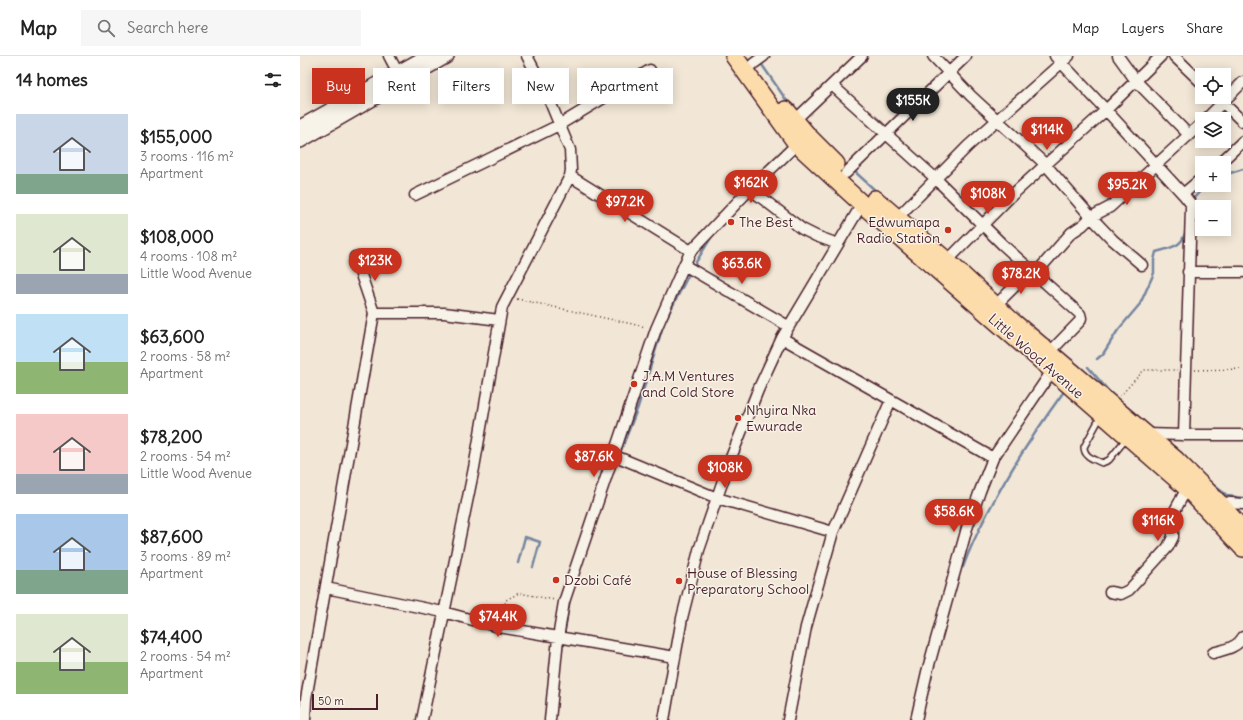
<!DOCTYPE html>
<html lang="en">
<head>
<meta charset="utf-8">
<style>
  :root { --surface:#fff; --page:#f6f6f6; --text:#222; --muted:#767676; --line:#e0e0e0; --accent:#c8321e }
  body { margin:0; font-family:Delius,sans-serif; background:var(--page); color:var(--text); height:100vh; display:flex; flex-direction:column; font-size:15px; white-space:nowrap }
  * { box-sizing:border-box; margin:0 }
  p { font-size:13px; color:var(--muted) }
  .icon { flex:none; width:22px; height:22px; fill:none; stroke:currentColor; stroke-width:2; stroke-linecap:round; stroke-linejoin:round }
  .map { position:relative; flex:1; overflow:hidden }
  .panel { display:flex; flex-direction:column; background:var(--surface); width:300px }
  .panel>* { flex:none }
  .top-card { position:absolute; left:12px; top:12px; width:380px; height:36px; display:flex; gap:8px }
  .controls { position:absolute; left:895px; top:12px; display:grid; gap:8px }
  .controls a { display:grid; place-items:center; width:36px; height:36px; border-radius:0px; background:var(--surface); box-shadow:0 2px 10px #0003; font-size:20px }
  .scale { position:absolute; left:12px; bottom:10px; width:66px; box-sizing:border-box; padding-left:4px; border:2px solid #4a1f2b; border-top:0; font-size:11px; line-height:14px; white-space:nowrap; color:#4a1f2b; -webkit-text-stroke:3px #f7f3e8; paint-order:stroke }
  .price { position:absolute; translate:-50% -34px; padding:0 9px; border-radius:14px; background:var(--accent); color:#fff; font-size:13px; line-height:26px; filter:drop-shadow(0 1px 2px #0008) }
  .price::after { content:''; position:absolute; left:50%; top:24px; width:12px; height:9px; margin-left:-6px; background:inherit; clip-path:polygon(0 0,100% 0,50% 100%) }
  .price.on { background:#222; color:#fff }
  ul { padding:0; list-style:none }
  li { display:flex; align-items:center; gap:12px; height:100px; padding:0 16px }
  li span { display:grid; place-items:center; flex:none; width:112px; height:80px; border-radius:0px; color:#555 }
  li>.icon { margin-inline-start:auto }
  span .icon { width:48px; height:48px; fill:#fffc; stroke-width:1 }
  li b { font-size:17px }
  h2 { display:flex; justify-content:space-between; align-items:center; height:48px; padding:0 16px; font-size:17px }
  .tag { padding:0 14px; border-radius:0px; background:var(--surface); box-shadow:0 2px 10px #0003; font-size:14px; line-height:36px }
  .tag.on { background:var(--accent); color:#fff }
  header { display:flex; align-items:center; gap:24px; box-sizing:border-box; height:56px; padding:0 20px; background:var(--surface); border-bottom:1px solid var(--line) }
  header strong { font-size:19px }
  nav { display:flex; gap:22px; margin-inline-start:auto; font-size:14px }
  .search { width:280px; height:36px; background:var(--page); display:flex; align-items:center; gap:10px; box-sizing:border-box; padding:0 14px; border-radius:0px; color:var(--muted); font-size:15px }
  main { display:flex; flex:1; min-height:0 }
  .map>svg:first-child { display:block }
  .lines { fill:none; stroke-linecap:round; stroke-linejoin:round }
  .stream { stroke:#7486a1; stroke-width:2.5 }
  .service-casing { stroke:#4a1f2b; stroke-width:8 }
  .minor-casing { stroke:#4a1f2b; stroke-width:13 }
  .tertiary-casing { stroke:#4a1f2b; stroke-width:16 }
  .trunk-casing { stroke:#4a1f2b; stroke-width:20 }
  .path { stroke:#4a1f2b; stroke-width:1.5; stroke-dasharray:1 3; stroke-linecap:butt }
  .service { stroke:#f7f3e8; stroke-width:5 }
  .minor { stroke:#f7f3e8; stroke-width:10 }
  .tertiary { stroke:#f7f3e8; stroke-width:13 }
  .trunk { stroke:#fddcac; stroke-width:17 }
  .poi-dot { fill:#c8321e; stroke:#f7f3e8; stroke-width:1.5 }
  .labels { text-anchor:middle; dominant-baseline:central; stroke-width:3; stroke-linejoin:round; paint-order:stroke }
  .poi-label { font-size:14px; fill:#4a1f2b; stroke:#f7f3e8; text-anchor:start }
  .street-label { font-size:14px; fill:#4a1f2b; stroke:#f7f3e8 }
</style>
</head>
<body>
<header>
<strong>Map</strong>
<div class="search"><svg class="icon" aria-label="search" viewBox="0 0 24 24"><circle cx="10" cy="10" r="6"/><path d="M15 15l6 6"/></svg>Search here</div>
<nav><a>Map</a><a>Layers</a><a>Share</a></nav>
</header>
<main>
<section class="panel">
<h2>14 homes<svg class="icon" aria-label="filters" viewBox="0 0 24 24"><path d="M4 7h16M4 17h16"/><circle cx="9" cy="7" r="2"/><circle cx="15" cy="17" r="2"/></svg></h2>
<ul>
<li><span style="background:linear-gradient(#c9d6e8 75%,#7fa58c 0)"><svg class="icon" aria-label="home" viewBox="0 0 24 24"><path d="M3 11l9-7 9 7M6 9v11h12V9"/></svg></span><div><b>$155,000</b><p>3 rooms · 116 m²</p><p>Apartment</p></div></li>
<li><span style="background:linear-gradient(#dfe7d0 75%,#9aa5b1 0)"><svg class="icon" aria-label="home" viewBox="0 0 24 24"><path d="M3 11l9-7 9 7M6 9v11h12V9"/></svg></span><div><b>$108,000</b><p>4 rooms · 108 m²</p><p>Little Wood Avenue</p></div></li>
<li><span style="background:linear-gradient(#bfe0f5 60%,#8fb573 0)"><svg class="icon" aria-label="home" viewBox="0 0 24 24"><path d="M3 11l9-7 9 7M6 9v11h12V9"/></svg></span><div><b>$63,600</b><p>2 rooms · 58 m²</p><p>Apartment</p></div></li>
<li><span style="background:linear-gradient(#f6c9c9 75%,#9aa5b1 0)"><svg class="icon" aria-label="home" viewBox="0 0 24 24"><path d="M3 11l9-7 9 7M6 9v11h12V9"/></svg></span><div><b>$78,200</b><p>2 rooms · 54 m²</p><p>Little Wood Avenue</p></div></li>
<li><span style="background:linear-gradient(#a9c7e8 70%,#7fa58c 0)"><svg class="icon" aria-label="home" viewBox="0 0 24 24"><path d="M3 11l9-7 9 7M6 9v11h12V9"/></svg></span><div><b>$87,600</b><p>3 rooms · 89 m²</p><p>Apartment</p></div></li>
<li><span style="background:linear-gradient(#dfe7d0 60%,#8fb573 0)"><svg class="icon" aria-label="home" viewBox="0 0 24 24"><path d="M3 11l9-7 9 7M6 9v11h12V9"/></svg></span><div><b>$74,400</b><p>2 rooms · 54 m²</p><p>Apartment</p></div></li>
</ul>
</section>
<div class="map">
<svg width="943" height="664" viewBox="0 0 943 664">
  <rect width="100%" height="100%" fill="#f2e7d6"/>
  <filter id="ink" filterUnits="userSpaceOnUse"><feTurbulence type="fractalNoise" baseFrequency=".025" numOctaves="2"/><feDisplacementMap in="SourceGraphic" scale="8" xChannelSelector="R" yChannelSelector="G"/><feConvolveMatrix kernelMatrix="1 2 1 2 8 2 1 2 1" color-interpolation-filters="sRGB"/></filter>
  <g filter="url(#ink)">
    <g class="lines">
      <path class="stream" d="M460 6 489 48
        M552 113 577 136
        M924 119 943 113
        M463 128 470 122
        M891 145 906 129
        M393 211 412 180
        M797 303 803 298 818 274 840 248 854 217V204L856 196C873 191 884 191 886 171
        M788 311 813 340
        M319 399 338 351 364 267 390 216
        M912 428 928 440 943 442
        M218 507 225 481 240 486 233 511
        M663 511C670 492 678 475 687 458 709 415 736 374 765 334
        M264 580 270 542
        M261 600 263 585"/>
      <defs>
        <path id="service" d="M801 360 784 391C784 401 794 403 802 407L809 404 826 383"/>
        <path id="minor" d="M89 0 98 17
          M633 0 671 40 745 108 791 161 813 184 842 209
          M755 0 806 54 883 138
          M818 0 836 25 889 79
          M874 0 902 27
          M453 8 464 0
          M532 29 635 122 703 189 780 258 781 262 780 265 750 296
          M917 41 943 66
          M906 63 943 26
          M494 65 562 0
          M920 107 943 85
          M546 117 666 0
          M270 120 391 195
          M450 133 502 173 516 180 538 188
          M115 139 259 69 350 14
          M597 162 668 90 769 0
          M55 201 74 257
          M647 205 711 140 806 54 861 0
          M384 209 488 270
          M888 216H943
          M736 217 771 177 783 169 791 161 810 151 902 67
          M696 249 731 214
          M482 282 693 402
          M846 378 884 379 891 152V148L883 138 902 122
          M884 379H943
          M313 399 417 442 533 476
          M918 446 943 448
          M26 532 143 556 199 571 375 601
          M810 536 821 538 829 534 868 491 873 481V458L887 432
          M913 597C923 594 937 592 943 581
          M5 664 6 643 74 257H144L199 264
          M122 664 174 412 202 251 270 120 271 114 270 94 246 36 227 0
          M250 664 258 582 264 546 356 273 384 209 391 195 450 133 497 88
          M364 664 382 562 399 494 430 404 458 334 482 282 562 148
          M488 664 506 571 533 476 591 344
          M616 664 627 616 667 472 680 435 693 402 752 315"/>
        <path id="tertiary" d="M0 71 127 0
          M0 85 147 0"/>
        <path id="trunk" d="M434 0 497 88 562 148 887 432 943 492
          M486 54 508 80 536 108
          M575 143 647 205 713 266 876 404 918 446 943 474"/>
      </defs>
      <use href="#service" class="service-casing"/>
      <use href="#minor" class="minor-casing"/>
      <use href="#tertiary" class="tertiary-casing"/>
      <use href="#trunk" class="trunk-casing"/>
      <path class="path" d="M217 243 346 271
        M895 314 943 313
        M820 340 844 314H877
        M201 563 206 544 219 537 255 544"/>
      <use href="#service" class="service"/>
      <use href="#minor" class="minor"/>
      <use href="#tertiary" class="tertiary"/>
      <use href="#trunk" class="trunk"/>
    </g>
  </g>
  <g class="poi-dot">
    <circle cx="431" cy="166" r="4"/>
    <circle cx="648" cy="174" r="4"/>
    <circle cx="334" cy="328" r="4"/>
    <circle cx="438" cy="362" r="4"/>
    <circle cx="256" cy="524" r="4"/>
    <circle cx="379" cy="525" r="4"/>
  </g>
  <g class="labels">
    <g class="poi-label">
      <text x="439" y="166">The Best</text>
      <text x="640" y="166" text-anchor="end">Edwumapa<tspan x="640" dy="16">Radio Station</tspan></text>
      <text x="342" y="320">J.A.M Ventures<tspan x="342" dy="16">and Cold Store</tspan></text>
      <text x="446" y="354">Nhyira Nka<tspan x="446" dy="16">Ewurade</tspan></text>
      <text x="387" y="517">House of Blessing<tspan x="387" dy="16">Preparatory School</tspan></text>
      <text x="264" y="524">Dzobi Café</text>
    </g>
    <g class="street-label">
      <text transform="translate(736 300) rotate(41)">Little Wood Avenue</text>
    </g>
  </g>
</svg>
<div class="controls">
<a><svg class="icon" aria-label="locate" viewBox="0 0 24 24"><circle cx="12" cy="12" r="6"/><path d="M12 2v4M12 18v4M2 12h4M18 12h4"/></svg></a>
<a><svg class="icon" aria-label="layers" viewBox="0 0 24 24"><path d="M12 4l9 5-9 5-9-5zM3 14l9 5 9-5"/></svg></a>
<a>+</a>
<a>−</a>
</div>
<div class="scale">50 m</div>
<b class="price on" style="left:613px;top:66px">$155K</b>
<b class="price" style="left:747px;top:95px">$114K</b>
<b class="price" style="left:451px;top:148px">$162K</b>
<b class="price" style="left:827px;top:150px">$95.2K</b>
<b class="price" style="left:688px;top:159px">$108K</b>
<b class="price" style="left:325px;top:167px">$97.2K</b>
<b class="price" style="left:75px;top:226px">$123K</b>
<b class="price" style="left:442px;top:229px">$63.6K</b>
<b class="price" style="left:721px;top:239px">$78.2K</b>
<b class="price" style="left:294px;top:422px">$87.6K</b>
<b class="price" style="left:425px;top:433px">$108K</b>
<b class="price" style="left:654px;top:477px">$58.6K</b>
<b class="price" style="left:858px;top:486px">$116K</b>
<b class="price" style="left:198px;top:582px">$74.4K</b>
<div class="top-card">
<a class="tag on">Buy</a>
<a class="tag">Rent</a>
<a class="tag">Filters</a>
<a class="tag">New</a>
<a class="tag">Apartment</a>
</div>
</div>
</main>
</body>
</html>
